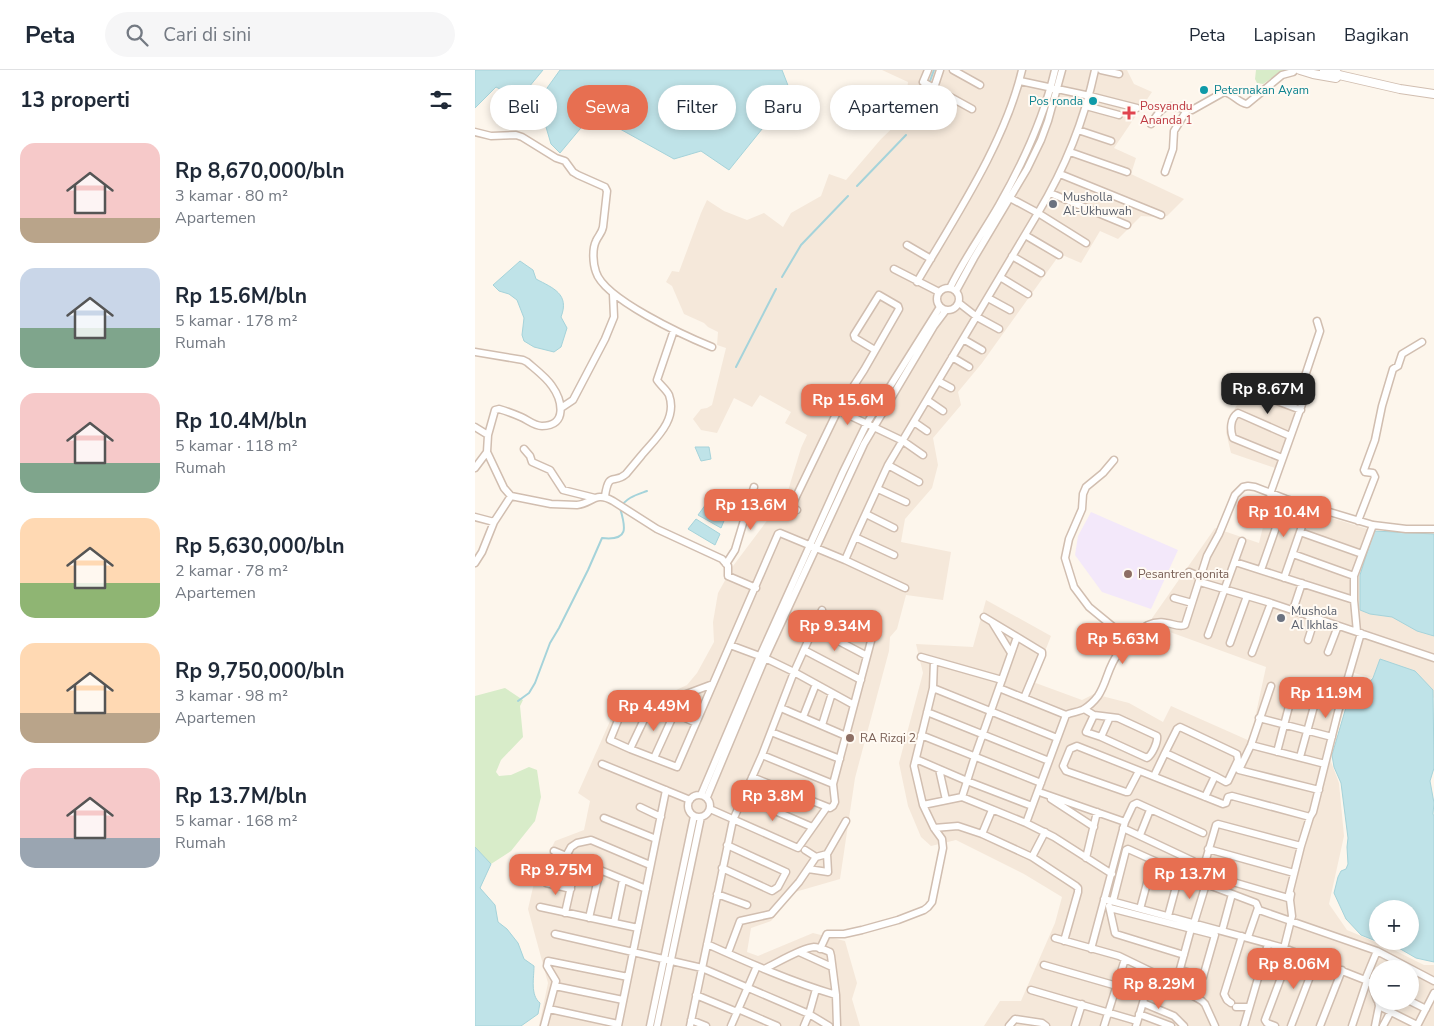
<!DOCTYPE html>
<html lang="id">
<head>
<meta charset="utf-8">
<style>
  :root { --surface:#fff; --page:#f6f6f7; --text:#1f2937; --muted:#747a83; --line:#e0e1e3; --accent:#e76f51 }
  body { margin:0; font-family:"Nunito Sans",sans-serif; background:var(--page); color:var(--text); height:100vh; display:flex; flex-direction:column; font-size:19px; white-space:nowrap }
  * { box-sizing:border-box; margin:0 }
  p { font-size:16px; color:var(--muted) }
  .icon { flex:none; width:28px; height:28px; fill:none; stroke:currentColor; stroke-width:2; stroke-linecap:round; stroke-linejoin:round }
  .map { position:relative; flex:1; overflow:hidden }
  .panel { display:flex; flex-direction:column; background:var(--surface); width:475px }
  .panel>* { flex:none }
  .top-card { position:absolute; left:15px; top:15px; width:475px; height:45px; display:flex; gap:10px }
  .controls { position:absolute; left:894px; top:830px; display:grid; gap:10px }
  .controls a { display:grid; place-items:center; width:50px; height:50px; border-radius:50%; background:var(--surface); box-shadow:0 2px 8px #0003; font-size:25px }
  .price { position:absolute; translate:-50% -42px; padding:0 11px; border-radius:10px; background:var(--accent); color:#fff; font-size:16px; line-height:32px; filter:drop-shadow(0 1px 2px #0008) }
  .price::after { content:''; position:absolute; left:50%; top:30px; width:15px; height:11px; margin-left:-8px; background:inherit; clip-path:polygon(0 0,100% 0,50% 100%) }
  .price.current { background:#222; color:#fff }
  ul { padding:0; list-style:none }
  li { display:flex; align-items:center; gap:15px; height:125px; padding:0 20px }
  li span { display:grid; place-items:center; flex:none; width:140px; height:100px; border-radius:15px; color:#555 }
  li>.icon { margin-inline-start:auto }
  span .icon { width:60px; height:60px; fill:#fffc; stroke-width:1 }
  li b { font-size:21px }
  h2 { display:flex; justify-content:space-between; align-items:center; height:60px; padding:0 20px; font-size:21px }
  .pill { padding:0 18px; border-radius:22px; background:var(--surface); box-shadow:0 2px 8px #0003; font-size:18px; line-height:45px }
  .pill.current { background:var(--accent); color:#fff }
  header { display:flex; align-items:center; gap:30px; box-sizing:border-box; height:70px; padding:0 25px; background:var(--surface); border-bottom:1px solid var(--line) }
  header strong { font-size:24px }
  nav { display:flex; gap:28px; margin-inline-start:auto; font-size:18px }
  .search { width:350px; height:45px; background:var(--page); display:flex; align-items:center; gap:12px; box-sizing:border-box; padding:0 18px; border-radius:28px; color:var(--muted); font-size:19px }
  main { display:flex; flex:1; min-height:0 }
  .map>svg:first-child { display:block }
  .residential { fill:#f5e8da; fill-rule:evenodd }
  .education { fill:#f3e8fa }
  .green { fill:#d8ecc9 }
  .water { fill:#bfe3e8; stroke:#a5d3da; fill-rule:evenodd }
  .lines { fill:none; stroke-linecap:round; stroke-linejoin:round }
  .stream { stroke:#a5d3da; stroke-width:2 }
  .minor-casing { stroke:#d1beb0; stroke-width:9 }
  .tertiary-casing { stroke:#d1beb0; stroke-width:10 }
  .minor { stroke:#fff; stroke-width:6 }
  .tertiary { stroke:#fff; stroke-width:8 }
  .culture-dot { fill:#0f9aa8; stroke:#fffaf3; stroke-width:2 }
  .health-dot { fill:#e0444e; stroke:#fffaf3; stroke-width:2 }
  .worship-dot { fill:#6b7280; stroke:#fffaf3; stroke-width:2 }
  .education-dot { fill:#8d6e63; stroke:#fffaf3; stroke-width:2 }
  .labels { text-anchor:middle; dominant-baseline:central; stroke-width:4; stroke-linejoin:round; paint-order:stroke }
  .culture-label { font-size:12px; fill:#0d838f; stroke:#fffaf3; text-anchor:start }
  .health-label { font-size:12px; fill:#be3a42; stroke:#fffaf3; text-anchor:start }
  .worship-label { font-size:12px; fill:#5b616d; stroke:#fffaf3; text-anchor:start }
  .education-label { font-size:12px; fill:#785e54; stroke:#fffaf3; text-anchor:start }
</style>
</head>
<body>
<header>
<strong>Peta</strong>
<div class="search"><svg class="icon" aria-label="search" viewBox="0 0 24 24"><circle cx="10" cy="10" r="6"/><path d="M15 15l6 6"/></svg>Cari di sini</div>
<nav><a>Peta</a><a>Lapisan</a><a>Bagikan</a></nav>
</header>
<main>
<section class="panel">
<h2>13 properti<svg class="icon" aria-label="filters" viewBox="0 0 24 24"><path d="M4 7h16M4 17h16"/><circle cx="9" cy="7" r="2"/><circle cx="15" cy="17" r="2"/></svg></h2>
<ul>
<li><span style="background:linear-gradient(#f6c9c9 75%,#b9a48a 0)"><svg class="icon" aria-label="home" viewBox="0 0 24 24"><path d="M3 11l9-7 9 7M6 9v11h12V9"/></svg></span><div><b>Rp 8,670,000/bln</b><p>3 kamar · 80 m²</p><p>Apartemen</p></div></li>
<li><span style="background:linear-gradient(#c9d6e8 60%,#7fa58c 0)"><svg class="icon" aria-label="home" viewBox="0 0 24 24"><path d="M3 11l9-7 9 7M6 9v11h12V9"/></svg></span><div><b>Rp 15.6M/bln</b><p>5 kamar · 178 m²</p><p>Rumah</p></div></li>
<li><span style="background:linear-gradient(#f6c9c9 70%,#7fa58c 0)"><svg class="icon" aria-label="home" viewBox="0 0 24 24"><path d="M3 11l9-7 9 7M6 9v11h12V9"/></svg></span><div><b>Rp 10.4M/bln</b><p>5 kamar · 118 m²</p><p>Rumah</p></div></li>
<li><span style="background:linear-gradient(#ffd9b3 65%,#8fb573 0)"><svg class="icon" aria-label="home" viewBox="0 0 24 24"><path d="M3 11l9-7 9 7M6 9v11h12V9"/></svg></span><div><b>Rp 5,630,000/bln</b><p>2 kamar · 78 m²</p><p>Apartemen</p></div></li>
<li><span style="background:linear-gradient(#ffd9b3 70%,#b9a48a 0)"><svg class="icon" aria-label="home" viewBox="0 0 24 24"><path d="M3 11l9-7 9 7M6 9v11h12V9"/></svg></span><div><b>Rp 9,750,000/bln</b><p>3 kamar · 98 m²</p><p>Apartemen</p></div></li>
<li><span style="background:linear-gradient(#f6c9c9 70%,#9aa5b1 0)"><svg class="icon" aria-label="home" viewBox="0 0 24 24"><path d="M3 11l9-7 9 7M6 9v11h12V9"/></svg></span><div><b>Rp 13.7M/bln</b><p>5 kamar · 168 m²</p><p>Rumah</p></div></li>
</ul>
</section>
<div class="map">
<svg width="959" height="956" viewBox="0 0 959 956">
  <rect width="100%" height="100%" fill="#fdf6ec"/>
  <path class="residential" d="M407 0H652L659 14 677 22 639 78 661 88 656 104 709 129 692 146 682 147 666 146 643 169 625 161 606 193 585 184 507 293 483 322 486 335 458 368 463 395 457 418 430 449 426 472 476 482 468 530 431 525 422 559 415 567 414 581 380 708 365 809 320 822 296 851 276 858 272 882 283 886 338 863 370 871 382 913 377 929 385 956H64L73 913 53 839 59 813 80 771 109 760 115 731 103 723 144 631 182 629 212 615 222 603 239 572 238 552 243 523 258 496 312 424 326 378 332 365 310 353 316 342 285 325 277 337 259 328 242 363 226 360 218 349 226 339 232 338 237 335 251 278 242 275 243 262 233 257 229 253 209 244 197 216 191 212 197 201 204 202 226 143 232 130 249 141 272 150 289 143 308 157 316 143 346 126 354 104 371 110 406 69 429 47 433 12Z
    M788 315 828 332 803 399 756 383 751 362 754 348 765 330 775 328Z
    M795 429 899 461 959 464V628L905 589 898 608 879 603 855 689 864 713 869 766 854 834 872 860 919 880 949 895H959V956H509L525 931H546L580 853 587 827 549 804 481 770 456 776 446 767 433 736 424 693 448 603 441 574 498 577 511 530 576 566 558 612 607 630 619 624 654 633 688 652 696 636 775 671 791 597 673 554 740 458 784 473ZM902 899H935V931H902Z"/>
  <path class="education" d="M616 442 703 480 676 539 627 522 600 485 603 466Z"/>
  <path class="green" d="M781 0H811L807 1 788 14 782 13 780 9Z
    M30 618 48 630 45 636 48 667 26 690 21 702 24 706 36 705 54 697 62 700 66 727 60 751 36 781 16 794 0 777V626Z"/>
  <path class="water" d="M0 0H68L44 29 21 17 0 38Z
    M85 0H307L314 18 304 38 254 100 226 81 199 89 127 49 115 47 85 83 76 74 71 57 57 39Z
    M45 191 58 200 61 209C78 218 95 224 86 247L92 258 86 277 79 282 59 277 49 271 47 265 49 248 42 230 34 224 24 221 18 215Z
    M220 377H234L236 389 226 391Z
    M238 421 253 428 248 440 235 431Z
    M231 434 251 446 246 458 223 445Z
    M221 449 245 464 240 475 213 459Z
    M899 461 959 464V566L942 561 917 547 895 544 885 540V505Z
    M905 589 940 601 958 620 959 698 955 711 959 733 958 744 959 746V892L941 888 922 877 906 873 886 865 871 849 859 823 863 807 866 801 871 799 873 794 872 777 873 768 866 713 859 697 857 685 874 627 882 619 893 614 898 608ZM902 839H935V871H902Z
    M0 777 16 794 5 818 20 835 23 852 32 859 43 873 49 889 59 896C59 908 55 925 65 933L63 944 46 956H0Z"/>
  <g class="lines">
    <path class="stream" d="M455 11 459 0
      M446 36 451 23
      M382 116 431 65
      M307 207 326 175 373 126
      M261 297 301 219
      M43 631 54 623 60 613 75 573 84 558 113 500 127 468C154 471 151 458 145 438 152 427 161 425 172 421"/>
    <defs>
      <path id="minor" d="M453 0 448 12 497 39
        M478 0 505 15
        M626 0 644 4
        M545 11 615 26 662 38
        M459 18 465 0
        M611 36 644 45
        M676 54C682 45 688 33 701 37 706 38 711 40 717 40L749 22C758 23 763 33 772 34L807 5 818 2 820 0
        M603 60 636 71
        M0 62 16 66 41 65 47 67 81 88 90 91 98 102 103 105 130 117 132 121 128 157C127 163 123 166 121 171 117 179 118 194 121 202 129 229 210 266 237 277
        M595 82 652 102
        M690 102 698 79 699 61 712 40
        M585 104 686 145
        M575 123 652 155
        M535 128 563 143 611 173
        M550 165 584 185
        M432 175 456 189
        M537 186 566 203
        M419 199 464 222
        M525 207 553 224
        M442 212C480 147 530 73 547 0
        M462 229a11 11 0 1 1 22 0a11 11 0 1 1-22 0Z
        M475 218C489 189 508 163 524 135 548 93 569 47 580 0
        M481 221 499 188 552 99 566 70 573 51 587 0
        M513 228 535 240
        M484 233 502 247 524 259
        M488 269 507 280
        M0 282 48 290 52 292C60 299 71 307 77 316 87 330 93 356 67 356 59 356 53 350 46 347 39 344 31 341 24 339L20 340 13 365 12 382 0 398
        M477 287 494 297
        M463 311 476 318
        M786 325 826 340
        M452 330 468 341
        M86 338 98 330 130 269 139 247 138 224
        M363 340 428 371 448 385
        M439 352 452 361
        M0 357 13 365
        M49 379 55 386 57 392 75 400 88 420 120 428
        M12 382 29 418 36 426 76 434 102 435C118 433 120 421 138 431L182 459 247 489 253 496V506L281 518
        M807 388 758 368C755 360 755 348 763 343L815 366
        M639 390 628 403 611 417 608 424 607 439 594 469 590 488 599 517 614 537 642 560 663 563
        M413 395 444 412
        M403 419 431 432
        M795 424 830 326V321L827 315 845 261 842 251
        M130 426C134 400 139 415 151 404 156 398 161 392 166 386 180 369 203 350 194 325 191 319 185 315 182 310L199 260
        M322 440 317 437 318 433 363 340 389 300 424 239 423 236 404 225 379 265 380 268 400 280
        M391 444 419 458
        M0 447 19 452
        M883 451 900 407 898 403 890 402 889 400 900 370 907 336 918 299 923 296 927 284 947 272
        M825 462 887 484
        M380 467 419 485
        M818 484 879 506
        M370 490 380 467 413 395 563 143C590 98 609 51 620 0
        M760 492 879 530
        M0 493 7 482 19 452 36 426
        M251 494 260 480 279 417
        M786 500 811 429
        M714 502 726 507
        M809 508 834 436
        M725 512 796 533 959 588
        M699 528 717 533
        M818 540 827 513
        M509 547 567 582V585L549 628
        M517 552 536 583
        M339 558 392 586
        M882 562 879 530V506L898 455
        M733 565 767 471
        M833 570 840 548
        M755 573 772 526
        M255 575 290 588 319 602 379 635
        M639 575 637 572 642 560
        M329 580 386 610
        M853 582 863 556
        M777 583 796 533
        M446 587 527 610
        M238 614 182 635 175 637 148 638 135 670 155 679 202 697 303 464 305 463 370 490 430 518
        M796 616 776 675 764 700 844 720
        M458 618 582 668
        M524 618 591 645C597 642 604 642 609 639 614 636 620 630 623 626 632 613 633 596 643 584 646 579 653 576 657 571 663 565 666 559 673 555 690 547 701 559 710 555L732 486 744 464 760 425 768 417 773 416 780 417 811 429 898 455 931 459H959
        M182 635 221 653
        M306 638 371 666
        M609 639 619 645 643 648 682 666C683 672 677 685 672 688L626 667 611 662 619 645
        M452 642 574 691
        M328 647 341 614
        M784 648 857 667
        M347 655 357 623
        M296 662 365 689
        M446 665 566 713
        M626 667 635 647
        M776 675 850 694
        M155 679 175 637
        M802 682 818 621
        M690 683 702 659 705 657 762 684 763 690 753 711 751 712 740 706
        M287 685 358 714 396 571
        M825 687 841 629
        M179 688 199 644
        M441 689 492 711 557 736
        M127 694 215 730
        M464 699 471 730
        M664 701 653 722H651L591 701 588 696 595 679 602 676 748 734 751 733 753 727 757 726 835 747
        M679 706 690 683 695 685 740 706 730 727
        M277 707 355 738 358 736 360 732 358 714
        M567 723 650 752
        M213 736a11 11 0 1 1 22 0a11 11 0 1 1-22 0Z
        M226 725 285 586 368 402 392 353 465 237
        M232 727 290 588 389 374 459 256 471 240
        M268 727 337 757
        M487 727 551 753 579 767 637 804
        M576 729 619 757
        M448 735 487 727 500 686 542 567
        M165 737 186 747
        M235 739 323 778 352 737
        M129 748 181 769
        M551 753 591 645
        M459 758 483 756 507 764 557 787 601 816 603 818V822L589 871
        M648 758 718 791
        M507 764 517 740
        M665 765 675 740
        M826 776 743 754 741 755 727 803 813 828 826 776 835 747 838 742 863 642 886 563
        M733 779 819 803
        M330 780 341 787
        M79 781 171 819
        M91 786 96 777 102 773 116 770 175 795
        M557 787 570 762
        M611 788 622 742
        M247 798 297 821 303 817 311 802 252 775
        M333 799 353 802 352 784
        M71 813 96 819
        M242 824 272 835
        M629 829 809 878 890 910 902 916
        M638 831 651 780 653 779 731 814 781 833 784 840 902 881 959 911
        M634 836 640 863 641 864 709 885
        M65 837 163 858
        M635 838 740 865 728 907 706 900 705 899 716 859
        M665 839 678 791
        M90 843 102 790
        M693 846 705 802
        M114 848 125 800
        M139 853 148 810
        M719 853 731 814
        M747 861 757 824
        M80 864 227 898 334 944 329 956
        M773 867 783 838
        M580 868 644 886 677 902 727 931 730 934 740 956
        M232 874C274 893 317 912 361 925
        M809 878 817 846 815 830 816 824
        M345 879 352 864H369L387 860 423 850 449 840 453 837 457 832 468 778 467 769 459 758 448 735 439 696 458 618 459 591
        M616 879 650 752 658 735 662 733 728 763
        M324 882 357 897
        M253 883 265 851 296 844 324 812 341 787 352 784 371 751
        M569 895 642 916
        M289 899C302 893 326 878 339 877 344 877 350 880 355 882L356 886 361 925 362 956
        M890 910 902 881
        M896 913 902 930
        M80 916 148 930
        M341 919 334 944 354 956
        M556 920 662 951
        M221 925 262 942
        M903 931 904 936 942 955
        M935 931 951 939
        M668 933 699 946 709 956
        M756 933 752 930 749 924 767 866
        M761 937H774
        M74 939 143 954
        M263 939 302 956
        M664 944 696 956
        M216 950 231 956
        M69 956 81 911 72 896 73 891 153 907
        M143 956 191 720
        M175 956 219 746
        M182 956 226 747
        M215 956 258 750 287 685 319 602 347 540
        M256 956 282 896
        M534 956 540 949 567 953 571 956
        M600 956 607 934
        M629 956 650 889
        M661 956 677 902
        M769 956 793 874
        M800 956 792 953 790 950 816 881
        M816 956 841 891
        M845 956 867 900
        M877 956 892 911
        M900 956 904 936
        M908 956 916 941
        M942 956 959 923"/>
      <path id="tertiary" d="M825 0 838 4 861 8 864 5
        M849 0 861 2 864 5 925 19 959 24"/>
    </defs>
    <use href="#minor" class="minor-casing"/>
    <use href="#tertiary" class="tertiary-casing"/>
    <use href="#minor" class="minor"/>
    <use href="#tertiary" class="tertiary"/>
  </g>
  <g class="culture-dot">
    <circle cx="729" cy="20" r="5"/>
    <circle cx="618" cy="31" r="5"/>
  </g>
  <path class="health-dot" d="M651.5 35.5h5v5h5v5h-5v5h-5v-5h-5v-5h5z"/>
  <g class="worship-dot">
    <circle cx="578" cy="134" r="5"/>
    <circle cx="806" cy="548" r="5"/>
  </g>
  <g class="education-dot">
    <circle cx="653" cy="504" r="5"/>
    <circle cx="375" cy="668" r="5"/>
  </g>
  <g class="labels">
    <g class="culture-label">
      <text x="739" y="20">Peternakan Ayam</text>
      <text x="608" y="31" text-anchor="end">Pos ronda</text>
    </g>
    <g class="health-label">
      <text x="665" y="36">Posyandu<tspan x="665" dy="14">Ananda 1</tspan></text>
    </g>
    <g class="worship-label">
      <text x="588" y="127">Musholla<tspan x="588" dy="14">Al-Ukhuwah</tspan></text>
      <text x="816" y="541">Mushola<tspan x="816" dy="14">Al Ikhlas</tspan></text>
    </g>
    <g class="education-label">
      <text x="663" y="504">Pesantren qonita</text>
      <text x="385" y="668">RA Rizqi 2</text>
    </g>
  </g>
</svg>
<div class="controls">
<a>+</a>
<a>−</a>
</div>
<b class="price current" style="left:793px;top:345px">Rp 8.67M</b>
<b class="price" style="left:373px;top:356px">Rp 15.6M</b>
<b class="price" style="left:276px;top:461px">Rp 13.6M</b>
<b class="price" style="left:809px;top:468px">Rp 10.4M</b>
<b class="price" style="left:360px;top:582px">Rp 9.34M</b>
<b class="price" style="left:648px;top:595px">Rp 5.63M</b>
<b class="price" style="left:851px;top:649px">Rp 11.9M</b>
<b class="price" style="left:179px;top:662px">Rp 4.49M</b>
<b class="price" style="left:298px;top:752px">Rp 3.8M</b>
<b class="price" style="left:81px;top:826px">Rp 9.75M</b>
<b class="price" style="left:715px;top:830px">Rp 13.7M</b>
<b class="price" style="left:819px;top:920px">Rp 8.06M</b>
<b class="price" style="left:684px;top:940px">Rp 8.29M</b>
<div class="top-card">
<a class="pill">Beli</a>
<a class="pill current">Sewa</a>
<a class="pill">Filter</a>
<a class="pill">Baru</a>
<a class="pill">Apartemen</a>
</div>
</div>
</main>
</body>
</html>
